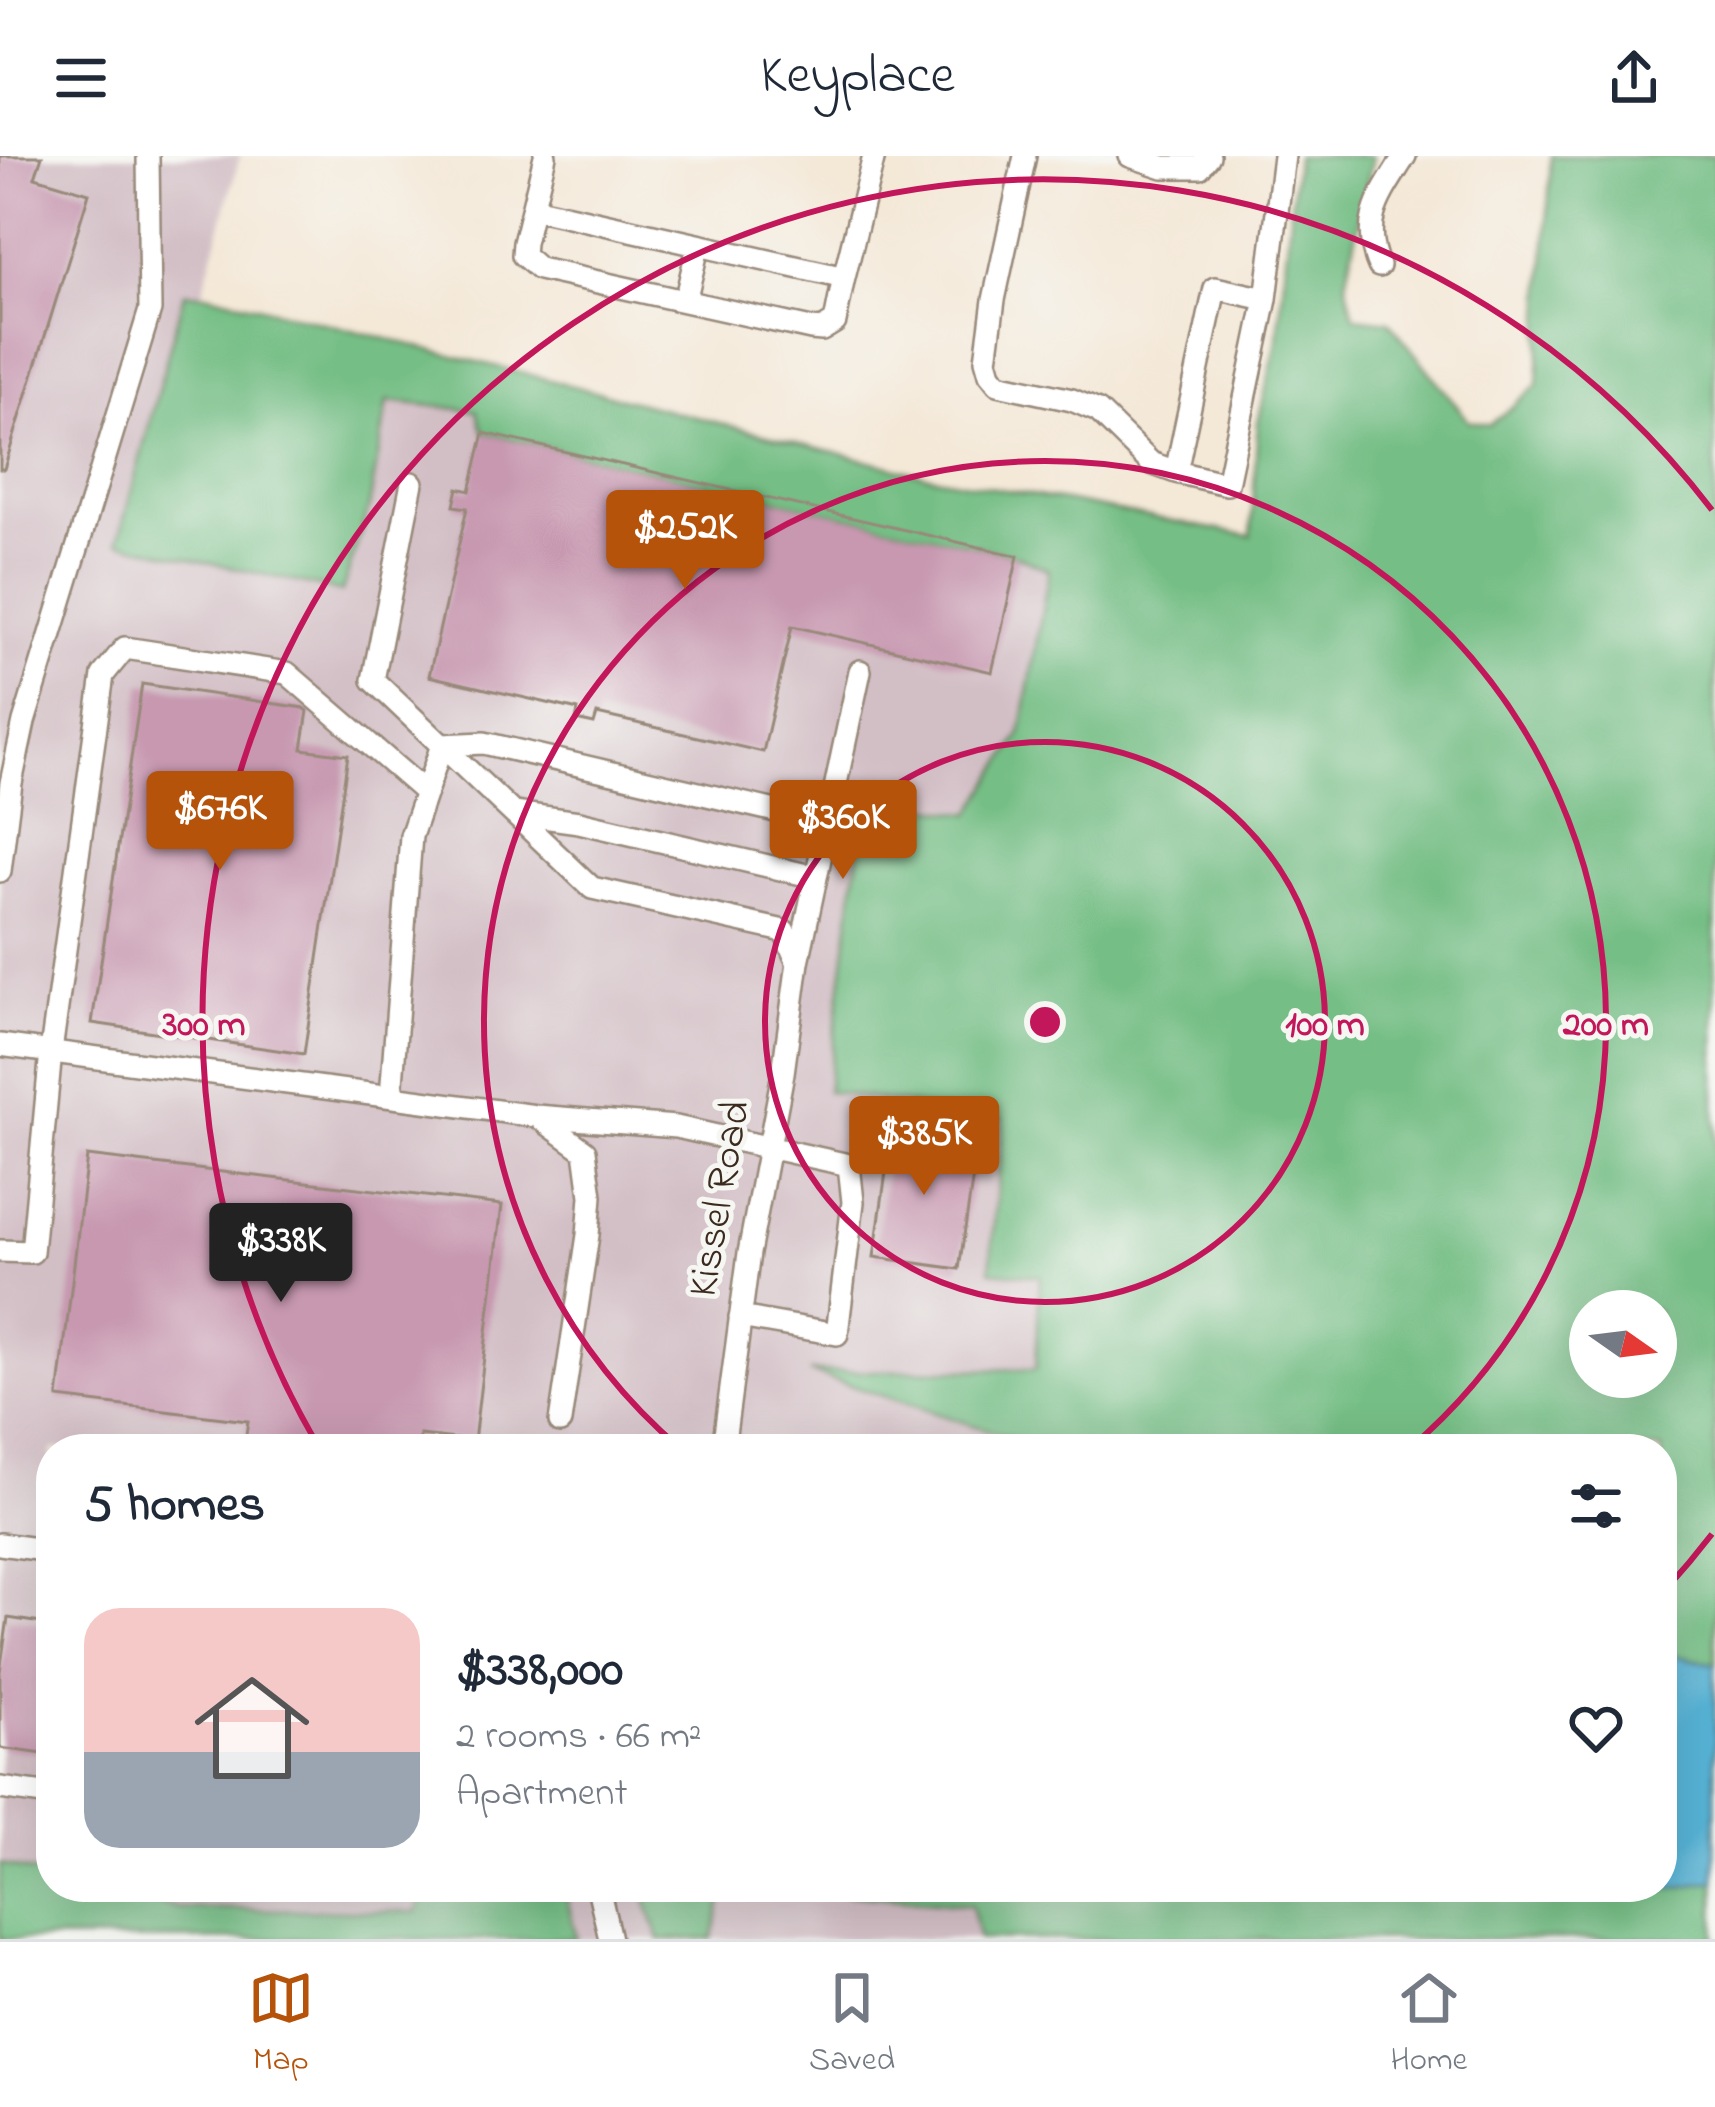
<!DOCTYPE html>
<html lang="en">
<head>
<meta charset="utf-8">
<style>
  :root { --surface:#fff; --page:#f6f6f7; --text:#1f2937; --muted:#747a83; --line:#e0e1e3; --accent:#b45309 }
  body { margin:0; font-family:"Indie Flower",sans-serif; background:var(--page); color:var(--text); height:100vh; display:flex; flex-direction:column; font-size:45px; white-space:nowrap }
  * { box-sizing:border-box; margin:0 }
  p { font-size:39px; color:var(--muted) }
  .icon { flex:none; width:66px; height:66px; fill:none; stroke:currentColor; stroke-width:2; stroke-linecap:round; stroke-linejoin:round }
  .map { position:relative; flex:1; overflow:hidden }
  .details { position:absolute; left:36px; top:1278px; width:1641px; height:468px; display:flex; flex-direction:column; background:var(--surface); border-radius:48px; box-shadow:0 12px 48px #0002 }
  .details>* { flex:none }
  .needle { width:78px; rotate:104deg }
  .buttons { position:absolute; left:1569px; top:1134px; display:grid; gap:24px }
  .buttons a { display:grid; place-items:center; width:108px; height:108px; border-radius:50%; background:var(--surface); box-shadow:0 12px 48px #0002; font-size:60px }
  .price { position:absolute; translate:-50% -102px; padding:0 27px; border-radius:12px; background:var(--accent); color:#fff; font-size:39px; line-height:78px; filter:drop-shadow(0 3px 6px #0008) }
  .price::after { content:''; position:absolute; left:50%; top:72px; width:36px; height:27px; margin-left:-18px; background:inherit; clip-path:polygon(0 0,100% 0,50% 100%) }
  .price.active { background:#222; color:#fff }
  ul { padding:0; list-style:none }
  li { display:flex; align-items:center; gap:36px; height:300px; padding:0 48px }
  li+li { border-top:3px solid var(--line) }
  li span { display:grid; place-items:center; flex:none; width:336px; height:240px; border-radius:36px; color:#555 }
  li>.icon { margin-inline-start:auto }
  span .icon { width:144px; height:144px; fill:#fffc; stroke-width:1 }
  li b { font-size:51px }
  h2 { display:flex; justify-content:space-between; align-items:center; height:144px; padding:0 48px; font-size:51px }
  header { display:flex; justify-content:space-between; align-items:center; height:156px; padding:0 48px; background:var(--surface); font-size:54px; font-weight:600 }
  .dock { display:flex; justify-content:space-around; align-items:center; height:168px; border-top:3px solid var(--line); background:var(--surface); font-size:33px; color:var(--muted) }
  .dock a { display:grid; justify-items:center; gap:6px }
  .dock .active { color:var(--accent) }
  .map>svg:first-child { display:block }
  .industrial { fill:#d2bec5 }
  .forest { fill:#75be85; stroke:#587452; stroke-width:3; fill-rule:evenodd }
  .water { fill:#57b2d5; stroke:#496e7a; stroke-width:3 }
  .building { fill:#c798b0 }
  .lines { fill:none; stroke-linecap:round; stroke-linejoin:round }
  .minor-casing { stroke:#98897a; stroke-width:26 }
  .minor { stroke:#fff; stroke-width:21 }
  .ring { fill:none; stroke:#c2185b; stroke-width:6 }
  .labels { text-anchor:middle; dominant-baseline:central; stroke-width:10; stroke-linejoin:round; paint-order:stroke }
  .street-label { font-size:42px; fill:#3b2a1e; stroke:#f6f6f2 }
  .centre { fill:#c2185b; stroke:#f6f6f2; stroke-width:6 }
  .ring-label { font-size:36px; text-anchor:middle; font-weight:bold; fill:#c2185b; stroke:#f6f6f2; stroke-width:10; stroke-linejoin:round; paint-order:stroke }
</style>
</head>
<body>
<header><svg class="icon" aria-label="menu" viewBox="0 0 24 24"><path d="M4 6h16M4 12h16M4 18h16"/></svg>Keyplace<svg class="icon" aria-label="share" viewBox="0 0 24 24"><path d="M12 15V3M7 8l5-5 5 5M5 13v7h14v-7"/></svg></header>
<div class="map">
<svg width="1715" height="1783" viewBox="0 0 1715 1783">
  <rect width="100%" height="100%" fill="#f6f6f2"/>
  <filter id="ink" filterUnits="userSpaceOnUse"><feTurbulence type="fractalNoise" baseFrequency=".00833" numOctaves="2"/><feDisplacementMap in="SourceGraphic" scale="24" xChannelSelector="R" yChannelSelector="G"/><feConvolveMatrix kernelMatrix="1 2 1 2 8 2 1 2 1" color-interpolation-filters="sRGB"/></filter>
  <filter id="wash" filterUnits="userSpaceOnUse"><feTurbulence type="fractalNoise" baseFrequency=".004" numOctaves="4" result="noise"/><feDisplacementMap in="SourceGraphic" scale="48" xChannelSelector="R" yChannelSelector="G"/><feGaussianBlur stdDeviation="2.7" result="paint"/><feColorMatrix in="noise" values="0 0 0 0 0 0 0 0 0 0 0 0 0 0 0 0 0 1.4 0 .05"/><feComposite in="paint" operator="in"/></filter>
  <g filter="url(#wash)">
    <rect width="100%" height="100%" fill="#f4e8d7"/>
    <path class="industrial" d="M0 0H240L200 146 1219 405 1136 1293H51V1731H1095L1090 1783H0Z"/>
    <path class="forest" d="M1296 0H1373L1346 126 1354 161 1389 165 1469 265 1490 269 1538 229 1551 0H1715V1508L1662 1497V1293H1046L809 1216 1036 1213 1040 1120 990 1115 1003 963 827 935 863 662 891 646 971 658 1021 578 1049 414 1018 400 484 277 477 255 388 245 369 351 342 436 118 386 184 137 210 138 925 319 1251 380 1258 266 1278 181ZM1590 1155H1656V1221H1590Z
      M0 1708 51 1721V1731H93L178 1752 417 1756 423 1731H564L577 1783H0Z
      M1715 1725V1783H979L971 1749 773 1731H1644L1650 1736Z
      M642 1731H726L712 1783H659Z"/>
    <path class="water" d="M1662 1497 1715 1508V1725L1650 1736 1644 1731H1662Z"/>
    <g id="blocks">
      <path class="building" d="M0 0H42L35 21 89 37 4 313H0Z
        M484 277 1018 400 992 516 792 470 763 596 597 558 594 568 576 564 578 554 429 520 467 352 454 350 458 332 470 335Z
        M142 528 304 552 308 555 302 593 348 599 304 898 92 867Z
        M891 974 978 986 959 1113 874 1101 886 1016 874 1014 879 979 890 980Z
        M87 1000 502 1049 474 1285 420 1279 419 1293H244L248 1265 58 1242Z
        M8 1462 48 1468 42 1507 50 1508 44 1550 51 1551V1599L0 1592V1516Z"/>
    </g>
  </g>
  <g filter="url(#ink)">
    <use href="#blocks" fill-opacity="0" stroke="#98897a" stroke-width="3"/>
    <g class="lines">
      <defs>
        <path id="minor" d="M1025 0 994 144 986 204 990 218 998 228 1072 244 1098 255 1151 307 1176 316
          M1130 0 1163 11H1200L1209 0
          M533 52 836 120 843 126 835 166 822 174 811 173 539 113 523 99 524 87 545 0
          M1379 110C1359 64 1381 39 1405 0
          M843 126 874 0
          M1266 143 1215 132 1176 316 1227 328 1266 143 1284 0
          M685 145 698 91
          M412 327 373 524 592 732 784 775 797 805
          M514 657 579 666 815 721
          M0 715 11 627 24 566 150 154 148 0
          M0 889 536 960 676 971 849 1009 853 1046 837 1178 740 1161
          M391 940 411 680 442 589 484 587 827 667
          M537 960 585 995 591 1040 588 1079 560 1266
          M0 1095 32 1096 51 895 103 519 125 492 287 517 426 637
          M723 1293 749 1097 783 917 798 806 860 515
          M0 1388 51 1395
          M0 1632 51 1639
          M598 1731 610 1783"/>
      </defs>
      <use href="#minor" class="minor-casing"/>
      <use href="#minor" class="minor"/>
    </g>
  </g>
  <g class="ring">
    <circle cx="1045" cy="866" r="280"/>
    <path d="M681 1293A561 561 0 1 1 1409 1293"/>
    <path d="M1712 1378A841 841 0 0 1 1665 1434M320 1293A841 841 0 0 1 1712 354"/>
  </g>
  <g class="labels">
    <g class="street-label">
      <text transform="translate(721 1043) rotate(-80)">Kissel Road</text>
    </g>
  </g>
  <circle cx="1045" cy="866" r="18" class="centre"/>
  <g class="ring-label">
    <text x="1325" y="879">100 m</text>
    <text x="1606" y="879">200 m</text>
    <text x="204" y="879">300 m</text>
  </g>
</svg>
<div class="buttons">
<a><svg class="needle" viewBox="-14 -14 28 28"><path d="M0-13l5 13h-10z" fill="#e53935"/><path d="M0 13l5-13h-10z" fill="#747a83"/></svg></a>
</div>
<b class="price" style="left:685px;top:436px">$252K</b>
<b class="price" style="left:220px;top:717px">$676K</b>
<b class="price" style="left:843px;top:726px">$360K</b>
<b class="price" style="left:924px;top:1042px">$385K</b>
<b class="price active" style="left:281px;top:1149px">$338K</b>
<section class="details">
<h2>5 homes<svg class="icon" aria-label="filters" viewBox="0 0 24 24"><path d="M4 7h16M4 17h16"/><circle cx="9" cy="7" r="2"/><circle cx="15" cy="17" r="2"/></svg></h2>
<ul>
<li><span style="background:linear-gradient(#f6c9c9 60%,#9aa5b1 0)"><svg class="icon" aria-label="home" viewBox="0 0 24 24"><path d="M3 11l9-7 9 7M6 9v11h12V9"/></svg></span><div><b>$338,000</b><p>2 rooms · 66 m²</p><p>Apartment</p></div><svg class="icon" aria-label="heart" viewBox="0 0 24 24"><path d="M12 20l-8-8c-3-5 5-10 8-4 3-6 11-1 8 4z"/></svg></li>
</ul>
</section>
</div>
<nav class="dock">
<a class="active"><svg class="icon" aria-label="map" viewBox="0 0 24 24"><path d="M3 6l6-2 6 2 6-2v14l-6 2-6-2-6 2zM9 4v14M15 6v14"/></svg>Map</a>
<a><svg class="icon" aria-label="saved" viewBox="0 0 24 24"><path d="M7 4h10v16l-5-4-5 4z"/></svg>Saved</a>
<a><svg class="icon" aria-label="home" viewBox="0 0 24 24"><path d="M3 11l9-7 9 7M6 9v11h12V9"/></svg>Home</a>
</nav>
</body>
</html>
